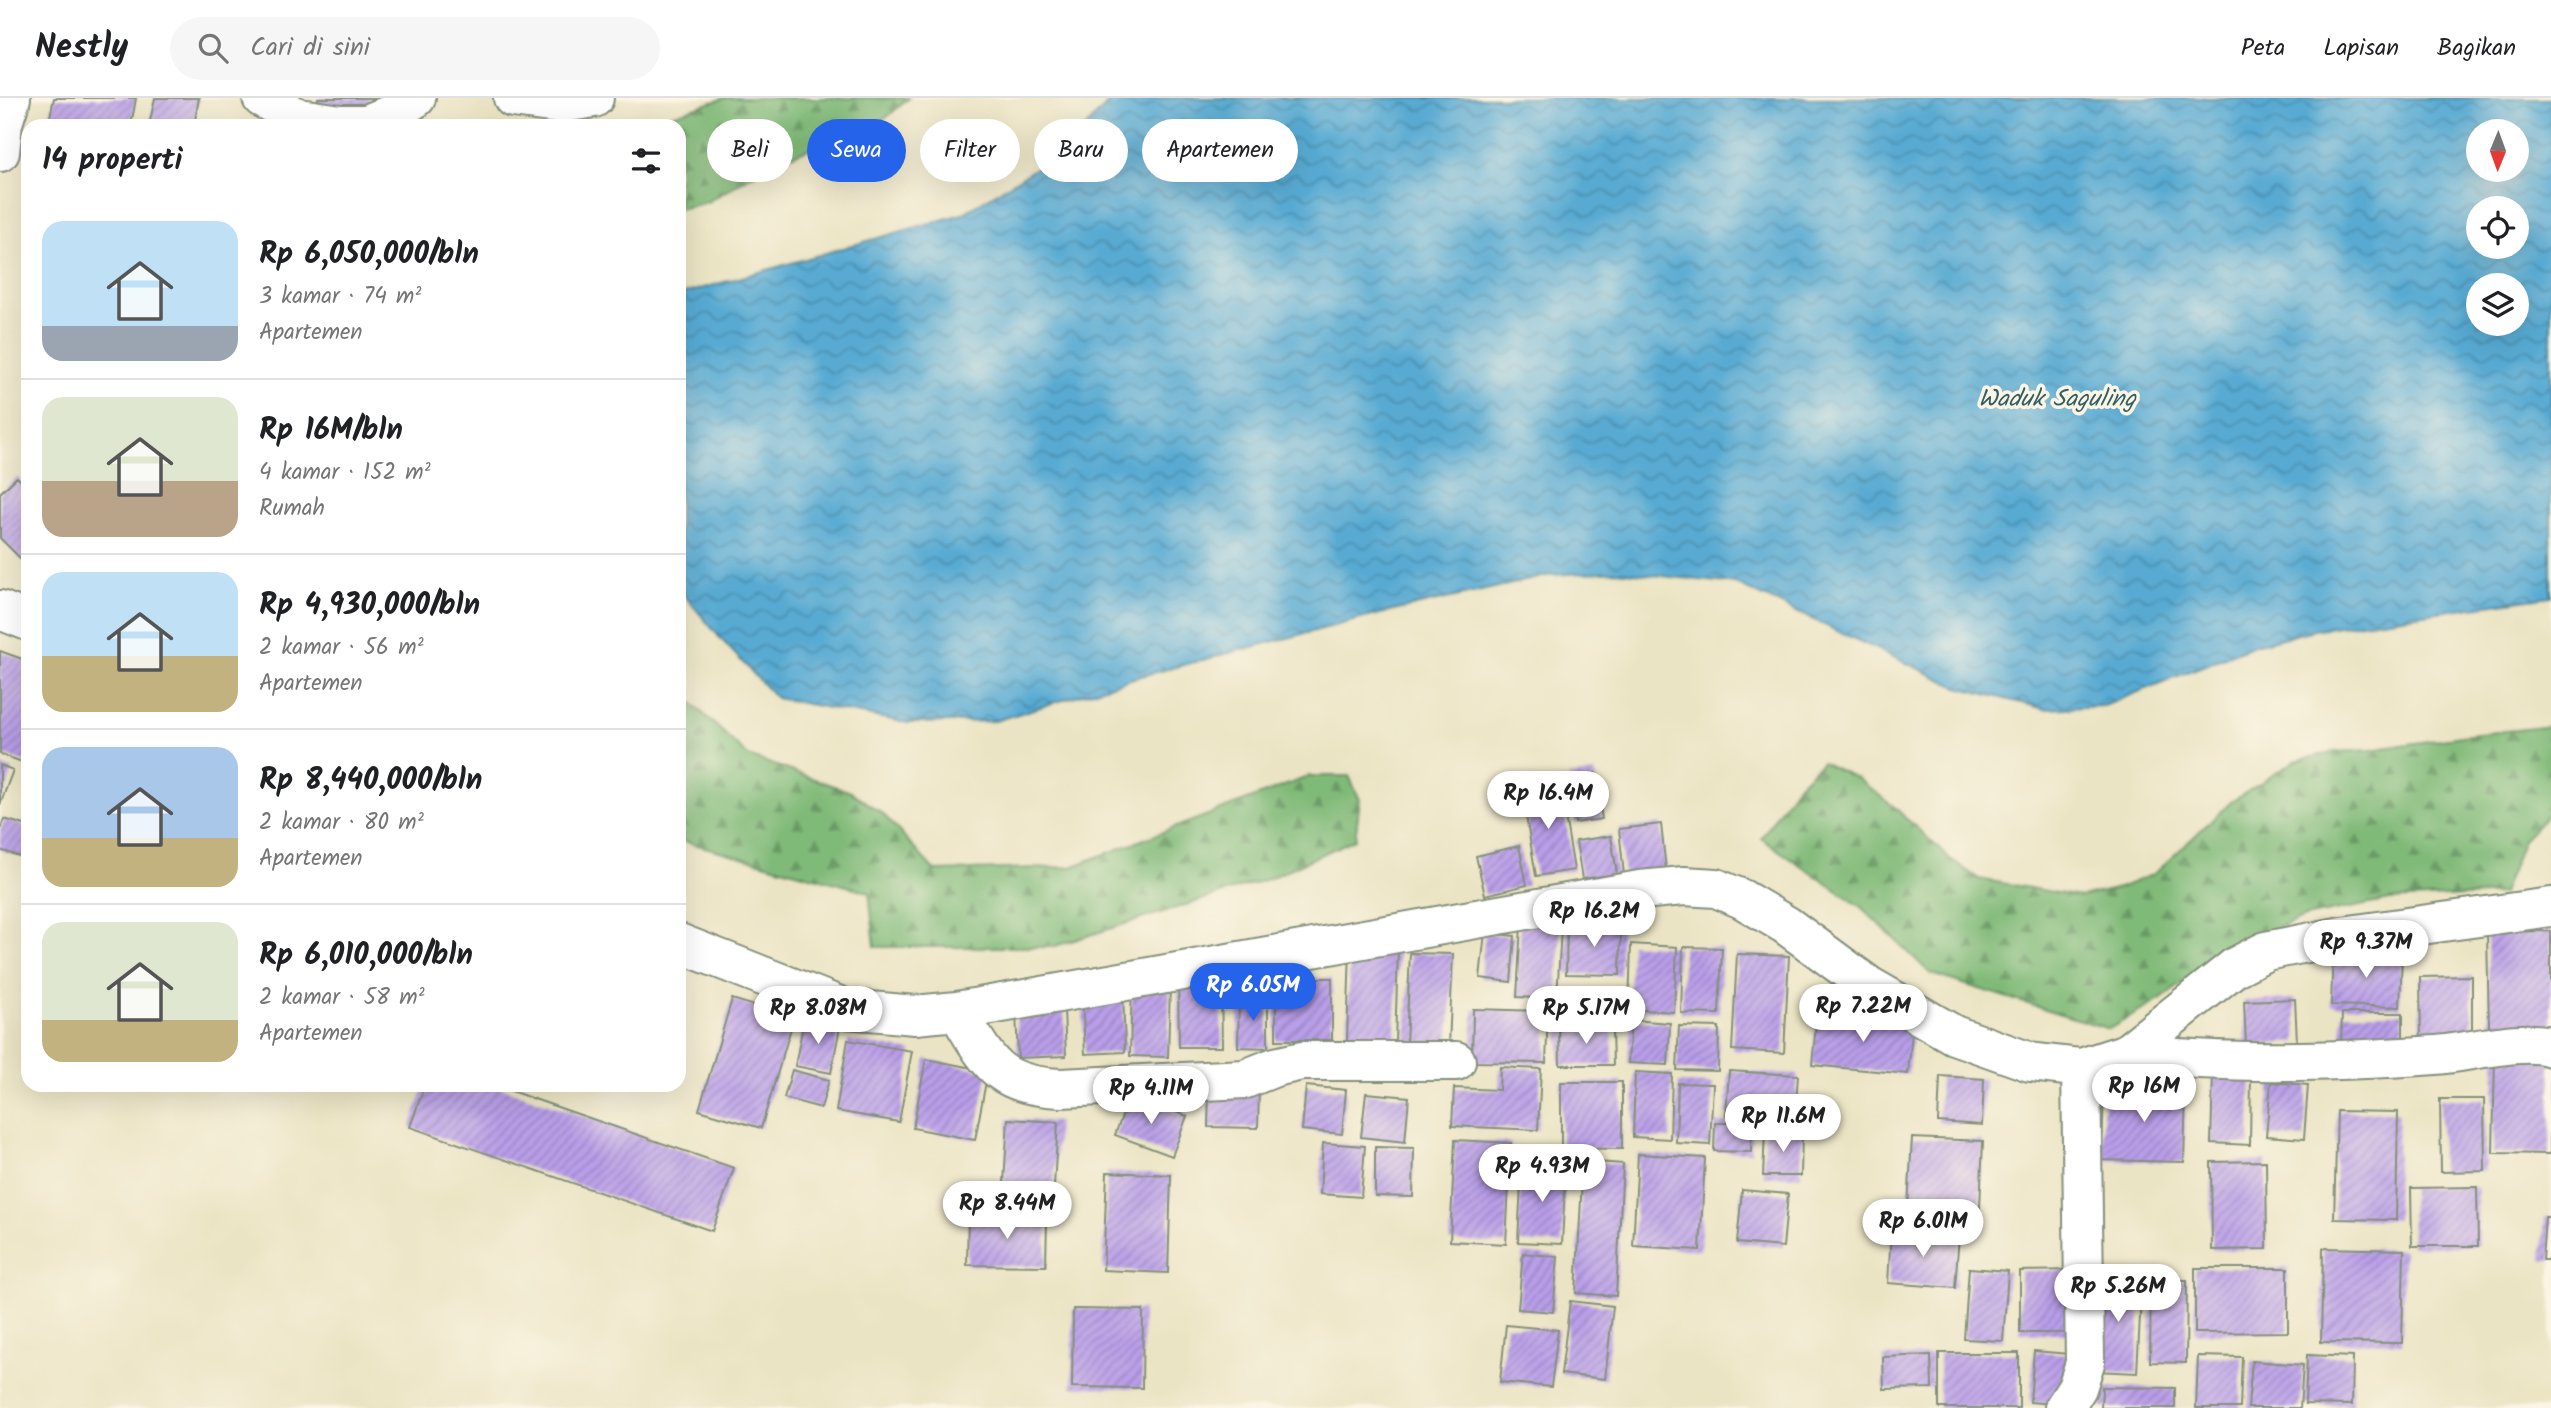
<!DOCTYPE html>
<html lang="id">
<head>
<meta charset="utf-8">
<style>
  :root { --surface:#fff; --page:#f6f6f6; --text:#202124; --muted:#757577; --line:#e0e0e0; --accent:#2563eb }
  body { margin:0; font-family:Kalam,sans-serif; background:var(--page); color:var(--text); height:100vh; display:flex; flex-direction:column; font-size:26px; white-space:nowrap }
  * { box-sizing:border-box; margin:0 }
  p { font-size:23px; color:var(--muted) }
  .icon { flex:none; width:38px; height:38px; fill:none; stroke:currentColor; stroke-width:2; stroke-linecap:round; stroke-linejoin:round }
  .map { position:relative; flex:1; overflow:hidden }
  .details { position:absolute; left:21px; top:21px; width:665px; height:973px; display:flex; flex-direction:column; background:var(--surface); border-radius:21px; box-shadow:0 7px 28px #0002 }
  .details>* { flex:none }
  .banner { position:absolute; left:707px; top:21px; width:665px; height:63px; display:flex; gap:14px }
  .needle { width:46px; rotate:181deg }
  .fabs { position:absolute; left:2466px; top:21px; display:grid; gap:14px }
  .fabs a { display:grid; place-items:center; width:63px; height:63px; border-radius:50%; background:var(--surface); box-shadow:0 7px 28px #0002; font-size:35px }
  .price { position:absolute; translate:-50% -60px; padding:0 16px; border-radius:24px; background:#fff; color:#222; font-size:23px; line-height:46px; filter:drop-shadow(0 2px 4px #0008) }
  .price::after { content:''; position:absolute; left:50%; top:42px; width:21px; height:16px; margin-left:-10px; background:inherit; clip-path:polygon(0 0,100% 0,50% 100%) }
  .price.active { background:var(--accent); color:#fff }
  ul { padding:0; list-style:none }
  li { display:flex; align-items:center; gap:21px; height:175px; padding:0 21px }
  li+li { border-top:2px solid var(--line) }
  li span { display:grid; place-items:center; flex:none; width:196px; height:140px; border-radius:21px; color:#555 }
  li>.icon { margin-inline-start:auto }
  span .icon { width:84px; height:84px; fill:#fffc; stroke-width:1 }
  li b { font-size:30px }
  h2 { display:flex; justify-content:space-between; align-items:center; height:84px; padding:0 21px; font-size:30px }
  .chip { padding:0 24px; border-radius:32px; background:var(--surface); box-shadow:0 7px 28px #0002; font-size:24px; line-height:63px }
  .chip.active { background:var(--accent); color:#fff }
  header { display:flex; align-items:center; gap:42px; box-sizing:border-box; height:98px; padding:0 35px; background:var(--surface); border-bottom:2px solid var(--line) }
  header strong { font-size:33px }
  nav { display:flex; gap:38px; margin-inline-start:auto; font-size:24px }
  .search { width:490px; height:63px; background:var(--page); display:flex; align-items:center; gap:18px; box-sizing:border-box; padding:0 24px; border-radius:38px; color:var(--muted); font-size:26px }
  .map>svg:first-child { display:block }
  .forest { fill:url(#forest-firs); stroke:#507c56; stroke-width:2 }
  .water { fill:url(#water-waves); stroke:#3c7484; stroke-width:2; fill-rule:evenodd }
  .building { fill:url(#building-hatch) }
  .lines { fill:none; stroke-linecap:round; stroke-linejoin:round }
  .minor-casing { stroke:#85907c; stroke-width:42 }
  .minor { stroke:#fff; stroke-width:38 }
  .labels { text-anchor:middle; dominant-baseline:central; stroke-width:7; stroke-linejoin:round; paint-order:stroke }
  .water-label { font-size:24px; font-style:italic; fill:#305e64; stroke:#fcf5e5 }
</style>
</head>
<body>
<header>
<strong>Nestly</strong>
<div class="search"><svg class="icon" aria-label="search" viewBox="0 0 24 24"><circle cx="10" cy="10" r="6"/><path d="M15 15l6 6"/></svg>Cari di sini</div>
<nav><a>Peta</a><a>Lapisan</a><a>Bagikan</a></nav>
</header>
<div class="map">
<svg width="2551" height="1310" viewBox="0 0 2551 1310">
  <defs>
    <pattern id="forest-firs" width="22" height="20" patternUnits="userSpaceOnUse" patternTransform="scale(1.75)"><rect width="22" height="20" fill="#80ba78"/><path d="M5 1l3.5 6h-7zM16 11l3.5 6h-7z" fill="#689863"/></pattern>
    <pattern id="water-waves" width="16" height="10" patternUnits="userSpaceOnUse" patternTransform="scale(1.75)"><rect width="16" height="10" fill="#58aad3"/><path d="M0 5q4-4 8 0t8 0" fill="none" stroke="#488cac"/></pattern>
    <pattern id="building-hatch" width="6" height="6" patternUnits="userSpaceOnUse" patternTransform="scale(1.75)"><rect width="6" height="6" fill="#b99ee9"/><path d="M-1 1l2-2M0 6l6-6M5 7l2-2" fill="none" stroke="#9682be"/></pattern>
  </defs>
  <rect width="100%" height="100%" fill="#fcf5e5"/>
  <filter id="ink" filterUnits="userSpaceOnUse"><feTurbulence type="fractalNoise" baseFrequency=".0143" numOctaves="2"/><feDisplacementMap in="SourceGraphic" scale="14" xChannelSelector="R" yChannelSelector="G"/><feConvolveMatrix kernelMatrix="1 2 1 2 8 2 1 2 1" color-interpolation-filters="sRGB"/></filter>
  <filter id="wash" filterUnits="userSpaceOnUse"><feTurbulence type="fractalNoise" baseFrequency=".00686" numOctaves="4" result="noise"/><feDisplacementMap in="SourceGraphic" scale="28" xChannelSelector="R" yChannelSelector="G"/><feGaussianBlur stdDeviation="1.57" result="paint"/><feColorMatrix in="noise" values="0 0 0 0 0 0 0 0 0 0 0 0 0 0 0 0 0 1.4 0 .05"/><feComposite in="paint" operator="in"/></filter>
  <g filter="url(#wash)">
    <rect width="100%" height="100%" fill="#ebe4c4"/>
    <path class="forest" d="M725 0H909L886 20 773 65 707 104 679 111V28H637Z
      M679 598 692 605 748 658 851 694 883 716 935 773 1071 769 1310 678H1349L1360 702 1355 741 1268 781 1052 849H875L869 794 679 742Z
      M2551 628V713L2523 742 2502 796 2390 802 2305 819 2271 833 2206 868 2160 902 2109 931 1931 876 1861 809 1761 740 1796 689 1822 664 1858 681 1892 707 1949 760 1979 781 2081 799 2119 790 2154 776 2231 704 2295 663 2334 654 2370 652 2461 638Z"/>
    <path class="water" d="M1113 0H2551V498L2318 531 2254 547 2104 608 2045 611 1958 589 1736 486 1617 473 1551 477 1380 516 1137 579 995 623 908 625 776 600 721 541 679 491V197L962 116 1063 53ZM2478 33H2516V72H2478ZM2478 110H2516V149H2478ZM2478 187H2516V226H2478Z"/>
    <g id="blocks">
      <path class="building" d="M54 0H136L131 28H48Z
        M155 0H199L194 28H149Z
        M318 0H373L370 16 317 6Z
        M17 379 28 390V458L23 463 0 440V395Z
        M0 553 28 563V666L0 656Z
        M0 667 13 672 0 707Z
        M1595 675 1602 721 1575 725 1569 678Z
        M1560 688 1574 772 1536 778 1522 694Z
        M4 721 28 728V751L25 760 0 752V732Z
        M1661 726 1666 772 1624 777 1619 731Z
        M1611 738 1617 776 1582 781 1576 743Z
        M1519 748 1527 787 1485 797 1476 758Z
        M1567 825 1621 826 1620 877 1566 876Z
        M1521 826 1561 829 1557 901 1517 899Z
        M2551 833V930H2489L2487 834Z
        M1485 835 1515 838 1511 884 1480 880Z
        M1631 846 1677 849 1674 914 1629 911Z
        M1683 849 1722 850 1719 916 1681 915Z
        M1350 850 1398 852 1395 945 1347 943Z
        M1410 855 1453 856 1449 949 1406 947Z
        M2333 855 2402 857 2400 909 2331 907Z
        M1737 856 1789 858 1784 955 1732 952Z
        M2472 878V946H2421L2420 879Z
        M1178 879H1221L1222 949H1179Z
        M1276 880H1332V942H1276Z
        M1132 886 1170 888 1168 959 1130 958Z
        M1123 893 1125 954 1085 956 1082 894Z
        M1239 900H1268V950L1238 949Z
        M732 901 794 920 761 1030 699 1012Z
        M2295 901 2297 944 2246 947 2244 903Z
        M1064 911 1066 958 1018 960 1016 913Z
        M1473 911 1548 913 1546 965 1472 964Z
        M2342 915H2403V951L2341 950Z
        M1817 916 1913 924 1908 976 1812 967Z
        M804 922 840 929 831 975 795 968Z
        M1631 922 1670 925 1668 967 1628 965Z
        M1679 928 1719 929 1718 973 1677 972Z
        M1612 929 1613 967H1560L1559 930Z
        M848 942 912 953 899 1024 836 1013Z
        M2495 959H2551L2550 1056 2493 1055Z
        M926 961 988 973 975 1042 913 1030Z
        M1500 969 1541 971 1538 1032 1452 1028 1454 990 1499 992Z
        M792 972 829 982 821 1010 784 1000Z
        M1729 973 1798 977 1795 1021 1726 1017Z
        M1635 974 1672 976 1670 1041 1633 1039Z
        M2213 976 2251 977 2250 1047 2211 1045Z
        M1940 978 1984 981 1982 1027 1938 1024Z
        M1561 984H1622V1051L1561 1050Z
        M2271 984 2308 987 2304 1041 2266 1038Z
        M1678 985 1713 986 1710 1047 1676 1045Z
        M425 987H494L734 1070 712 1133 410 1029Z
        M1306 988 1346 992 1342 1036 1302 1032Z
        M1209 989 1259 990 1258 1030 1208 1029Z
        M2104 989 2186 990 2184 1064 2102 1062Z
        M1366 995 1409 999 1405 1044 1361 1039Z
        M1130 997 1187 1018 1172 1058 1115 1037Z
        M2440 1001H2484L2485 1073 2441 1074Z
        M2337 1013 2398 1014 2396 1122 2334 1121Z
        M1008 1021 1058 1024 1053 1104 1003 1101Z
        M1715 1025H1752L1751 1054 1714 1053Z
        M1765 1034 1802 1035 1801 1078H1763Z
        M1912 1040 1983 1043 1979 1131 1907 1127Z
        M1455 1042 1511 1045 1506 1146 1450 1143Z
        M1323 1045 1365 1048 1361 1099 1320 1096Z
        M1375 1049 1414 1050 1413 1099 1375 1098Z
        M1638 1056 1705 1060 1700 1152 1633 1148Z
        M1583 1063 1623 1066 1616 1198 1576 1195Z
        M2266 1063 2267 1151 2212 1152 2211 1064Z
        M1522 1066 1566 1068 1562 1146 1518 1144Z
        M1107 1074 1171 1077 1168 1175 1103 1172Z
        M2477 1089 2478 1148H2412L2411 1090Z
        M1742 1092 1788 1096 1783 1149 1737 1145Z
        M968 1117 1047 1119 1046 1168 967 1167Z
        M2545 1119H2551V1162H2542Z
        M1891 1133 1959 1137 1955 1190 1888 1185Z
        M2323 1150 2404 1152 2402 1245 2321 1244Z
        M1523 1155 1558 1159 1553 1214 1518 1211Z
        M1969 1170 2008 1173 2003 1243 1964 1241Z
        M2195 1170H2288V1234L2195 1235Z
        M2071 1172 2072 1235H2020V1173Z
        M2100 1178 2142 1180 2137 1275 2095 1273Z
        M2151 1182H2187L2186 1265 2150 1264Z
        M1570 1203 1613 1208 1605 1281 1561 1276Z
        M1073 1211 1143 1212 1142 1290 1072 1289Z
        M1506 1227 1558 1232 1551 1289 1500 1284Z
        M2034 1253 2069 1256 2066 1307 2030 1304Z
        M1939 1255H2019V1310H1939Z
        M1931 1257 1932 1290 1884 1291 1883 1259Z
        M2307 1257 2353 1259 2352 1307 2305 1306Z
        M2198 1258 2242 1259 2240 1310H2196Z
        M2252 1263 2303 1267 2300 1310H2248Z
        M2102 1289 2175 1290V1310H2101Z"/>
    </g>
  </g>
  <g filter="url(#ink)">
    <use href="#blocks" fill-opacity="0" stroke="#85907c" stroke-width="2"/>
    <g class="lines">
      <defs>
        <path id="minor" d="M262 0 299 20 340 26H367L391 16 416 0
          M513 0 557 6 594 0
          M0 54 3 25 11 0
          M0 512 28 523
          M679 845 847 911 915 917 957 913 1640 792 1684 788 1716 790 1742 801 1786 827 1869 888 1954 937 2030 964 2081 970 2127 955 2235 869 2266 853 2342 838 2551 809
          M957 913C989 964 995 987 1061 990L1245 981 1275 969 1302 963H1456
          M2127 955C2229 967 2333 964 2435 957 2466 955 2524 939 2551 949
          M2064 1310 2077 1290 2085 1265 2081 970"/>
      </defs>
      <use href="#minor" class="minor-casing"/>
      <use href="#minor" class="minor"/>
    </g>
  </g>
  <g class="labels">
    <g class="water-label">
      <text x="2057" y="301">Waduk Saguling</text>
    </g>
  </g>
</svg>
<div class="fabs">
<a><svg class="needle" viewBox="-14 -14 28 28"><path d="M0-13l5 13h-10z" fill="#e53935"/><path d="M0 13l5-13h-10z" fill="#757577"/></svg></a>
<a><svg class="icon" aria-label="locate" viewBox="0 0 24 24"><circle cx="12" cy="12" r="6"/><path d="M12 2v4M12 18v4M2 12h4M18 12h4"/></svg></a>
<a><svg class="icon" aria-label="layers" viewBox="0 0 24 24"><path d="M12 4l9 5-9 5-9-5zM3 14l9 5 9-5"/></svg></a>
</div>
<b class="price" style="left:1548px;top:733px">Rp 16.4M</b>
<b class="price" style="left:1594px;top:851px">Rp 16.2M</b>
<b class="price" style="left:2366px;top:882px">Rp 9.37M</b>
<b class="price active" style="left:1253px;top:925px">Rp 6.05M</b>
<b class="price" style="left:1863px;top:946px">Rp 7.22M</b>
<b class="price" style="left:818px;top:948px">Rp 8.08M</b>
<b class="price" style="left:1586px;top:948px">Rp 5.17M</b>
<b class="price" style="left:2144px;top:1026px">Rp 16M</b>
<b class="price" style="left:1151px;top:1028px">Rp 4.11M</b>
<b class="price" style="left:1783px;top:1056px">Rp 11.6M</b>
<b class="price" style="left:1542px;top:1106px">Rp 4.93M</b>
<b class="price" style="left:1007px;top:1143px">Rp 8.44M</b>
<b class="price" style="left:1923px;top:1161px">Rp 6.01M</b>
<b class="price" style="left:2118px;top:1226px">Rp 5.26M</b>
<div class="banner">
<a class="chip">Beli</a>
<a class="chip active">Sewa</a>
<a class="chip">Filter</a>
<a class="chip">Baru</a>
<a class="chip">Apartemen</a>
</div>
<section class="details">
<h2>14 properti<svg class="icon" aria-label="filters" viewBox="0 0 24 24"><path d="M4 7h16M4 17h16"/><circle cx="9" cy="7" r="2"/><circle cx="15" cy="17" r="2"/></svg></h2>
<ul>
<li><span style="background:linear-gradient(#bfe0f5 75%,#9aa5b1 0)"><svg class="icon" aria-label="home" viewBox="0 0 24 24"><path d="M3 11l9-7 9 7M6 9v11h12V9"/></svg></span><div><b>Rp 6,050,000/bln</b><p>3 kamar · 74 m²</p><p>Apartemen</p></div></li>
<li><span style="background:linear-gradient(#dfe7d0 60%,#b9a48a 0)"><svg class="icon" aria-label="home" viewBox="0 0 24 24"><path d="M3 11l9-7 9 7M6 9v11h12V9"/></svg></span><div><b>Rp 16M/bln</b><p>4 kamar · 152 m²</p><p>Rumah</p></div></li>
<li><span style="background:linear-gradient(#bfe0f5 60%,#c2b280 0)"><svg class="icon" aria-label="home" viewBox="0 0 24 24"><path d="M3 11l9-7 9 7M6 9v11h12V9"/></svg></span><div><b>Rp 4,930,000/bln</b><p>2 kamar · 56 m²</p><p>Apartemen</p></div></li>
<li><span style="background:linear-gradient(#a9c7e8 65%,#c2b280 0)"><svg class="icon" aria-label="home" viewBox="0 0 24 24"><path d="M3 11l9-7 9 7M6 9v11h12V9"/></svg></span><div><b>Rp 8,440,000/bln</b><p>2 kamar · 80 m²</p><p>Apartemen</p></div></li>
<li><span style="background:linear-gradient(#dfe7d0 70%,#c2b280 0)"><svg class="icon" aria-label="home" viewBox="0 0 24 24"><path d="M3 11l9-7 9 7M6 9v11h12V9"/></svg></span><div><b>Rp 6,010,000/bln</b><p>2 kamar · 58 m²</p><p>Apartemen</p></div></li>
</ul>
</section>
</div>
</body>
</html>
